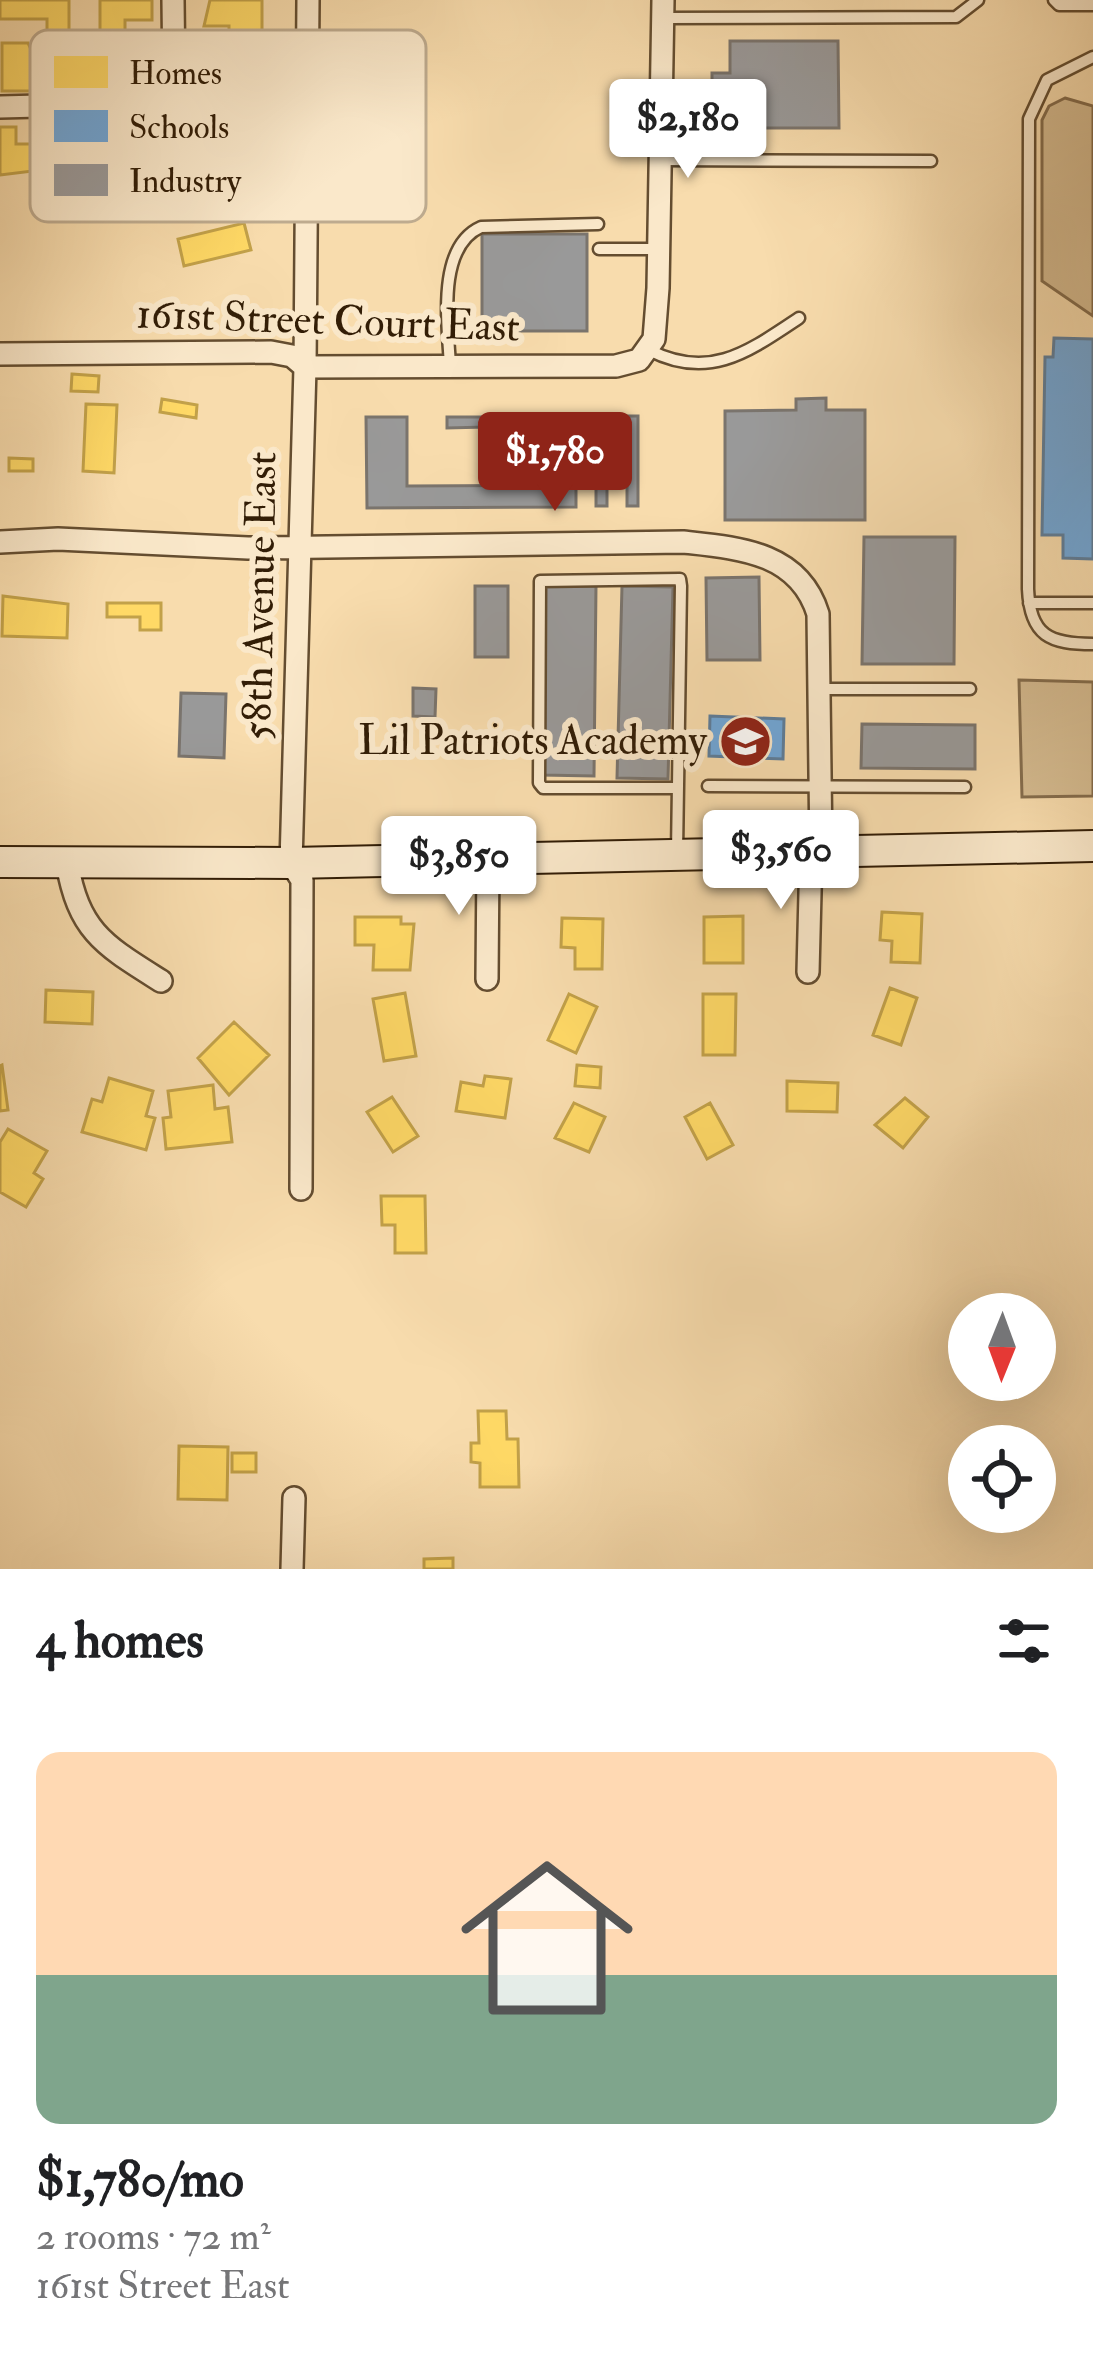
<!DOCTYPE html>
<html lang="en">
<head>
<meta charset="utf-8">
<style>
  :root { --surface:#fff; --page:#f6f6f6; --text:#202124; --muted:#757577; --line:#e0e0e0; --accent:#8f2418 }
  body { margin:0; font-family:"IM FELL Double Pica",serif; background:var(--page); color:var(--text); height:100vh; display:flex; flex-direction:column; font-size:45px; white-space:nowrap }
  * { box-sizing:border-box; margin:0 }
  p { font-size:39px; color:var(--muted) }
  .icon { flex:none; width:66px; height:66px; fill:none; stroke:currentColor; stroke-width:2; stroke-linecap:round; stroke-linejoin:round }
  .map { position:relative; height:1569px; overflow:hidden }
  .side { display:flex; flex-direction:column; background:var(--surface); flex:1 }
  .side>* { flex:none }
  .needle { width:78px; rotate:181deg }
  .tools { position:absolute; left:948px; top:1293px; display:grid; gap:24px }
  .tools a { display:grid; place-items:center; width:108px; height:108px; border-radius:50%; background:var(--surface); box-shadow:0 12px 48px #0002; font-size:60px }
  .price { position:absolute; translate:-50% -102px; padding:0 27px; border-radius:12px; background:#fff; color:#222; font-size:39px; line-height:78px; filter:drop-shadow(0 3px 6px #0008) }
  .price::after { content:''; position:absolute; left:50%; top:72px; width:36px; height:27px; margin-left:-18px; background:inherit; clip-path:polygon(0 0,100% 0,50% 100%) }
  .price.current { background:var(--accent); color:#fff }
  ul { padding:0; list-style:none }
  li { display:grid; align-content:center; gap:24px; height:636px; padding:0 36px }
  li+li { border-top:3px solid var(--line) }
  li span { display:grid; place-items:center; height:372px; border-radius:24px; color:#555 }
  li>.icon { margin-inline-start:auto }
  span .icon { width:216px; height:216px; fill:#fffc; stroke-width:1 }
  li b { font-size:51px }
  h2 { display:flex; justify-content:space-between; align-items:center; height:144px; padding:0 36px; font-size:51px }
  .map>svg:first-child { display:block }
  .green { fill:#d6bc91; stroke:#846c4c; stroke-width:3 }
  .homes { fill:#ffd966; stroke:#c2a149; stroke-width:3 }
  .schools { fill:#6fa8dc; stroke:#5d7e9c; stroke-width:3 }
  .industry { fill:#999; stroke:#7a746d; stroke-width:3 }
  .lines { fill:none; stroke-linecap:round; stroke-linejoin:round }
  .lane-casing { stroke:#644d30; stroke-width:15 }
  .street-casing { stroke:#644d30; stroke-width:26 }
  .secondary-casing { stroke:#321d06; stroke-width:34 }
  .lane { stroke:#fae8ca; stroke-width:10 }
  .street { stroke:#fae8ca; stroke-width:21 }
  .secondary { stroke:#fae8ca; stroke-width:30 }
  .labels { text-anchor:middle; dominant-baseline:central; stroke-width:12; stroke-linejoin:round; paint-order:stroke }
  .street-label { font-size:42px; fill:#321d06; stroke:#fae8ca }
  .poi-label { font-size:42px; fill:#321d06; stroke:#fae8ca; text-anchor:end }
  .key { fill:#fae8ca; stroke:#beab8f; stroke-width:3 }
  .key-label { font-size:33px; fill:#321d06 }
</style>
</head>
<body>
<div class="map">
<svg width="1093" height="1569" viewBox="0 0 1093 1569">
  <rect width="100%" height="100%" fill="#f8dcad"/>
  <filter id="stains"><feTurbulence type="fractalNoise" baseFrequency=".00167" numOctaves="4"/><feColorMatrix values="0 0 0 0 .2 0 0 0 0 .09 0 0 0 0 .02 0 0 0 .5 -.17"/></filter>
  <radialGradient id="worn" r=".72"><stop offset=".6" stop-color="#630" stop-opacity="0"/><stop offset="1" stop-color="#630" stop-opacity=".3"/></radialGradient>
  <path class="green" d="M1065 98 1093 106V316L1042 281V120L1049 106Z
    M1019 680 1093 682V796L1022 797Z"/>
  <path class="homes" d="M0 0H69V39H47V19H0Z
    M100 0H152V20H125V39H100Z
    M210 0H262V45H229V26H204Z
    M2 43H28L37 63H70V91H2Z
    M0 127H16V144H41V170L0 175Z
    M244 223 251 250 184 266 178 239Z
    M72 374 99 376 98 392 71 391Z
    M162 399 197 405 196 418 160 412Z
    M86 404 117 405 114 473 83 471Z
    M9 458 33 459V471H9Z
    M3 596 68 604 67 638 2 636Z
    M107 603H161V630H140V617H107Z
    M882 912 922 914 920 963 891 962 892 941 880 940Z
    M743 916V963H704V917Z
    M355 917H401V924H414L410 970H373L374 945H355Z
    M562 918 603 919 602 969H575V948L561 947Z
    M890 988 917 998 901 1045 873 1035Z
    M46 990 93 992 92 1024 45 1022Z
    M405 993 416 1056 384 1061 373 999Z
    M569 994 597 1007 576 1053 548 1040Z
    M703 994H736L735 1055H703Z
    M234 1022 269 1055 229 1095 198 1058Z
    M2 1065 8 1110 0 1111V1066Z
    M577 1065 601 1067 600 1088 575 1086Z
    M485 1076 511 1079 505 1118 456 1111 461 1082 483 1086Z
    M109 1078 153 1091 146 1116 155 1118 146 1150 82 1132 92 1099 102 1102Z
    M787 1081 838 1083 837 1112 787 1111Z
    M213 1085 215 1109 228 1107 232 1142 166 1149 163 1118 171 1117 168 1091Z
    M392 1097 418 1136 393 1152 367 1112Z
    M905 1098 928 1117 903 1148 875 1125Z
    M574 1103 605 1117 589 1152 555 1138Z
    M710 1103 733 1145 707 1159 685 1117Z
    M8 1129 47 1151 34 1173 43 1179 26 1207 0 1192V1142Z
    M381 1196H425L426 1253H395V1225H382Z
    M478 1411H506L507 1439H518L519 1487H480V1463L471 1462V1443H479Z
    M179 1446 228 1447 227 1500 178 1499Z
    M232 1453H256V1472H232Z
    M453 1558V1569H424V1559Z"/>
  <path class="schools" d="M1054 338 1093 339V559L1063 558V535H1042L1045 357H1053Z
    M710 716 784 719 783 759 709 756Z"/>
  <path class="industry" d="M730 41H838L839 128H712V73H730Z
    M482 234H587V331H482Z
    M826 398V410H865V520H725V411L796 410V399Z
    M627 416H638V506H627Z
    M366 417H407V486L576 485V507L367 508Z
    M447 417H607V506H596V427H578V457H486V427L447 428Z
    M864 537H955L954 664H862Z
    M759 577 760 660H707L706 578Z
    M544 585 596 586 594 776 542 775Z
    M475 586H508V657H475Z
    M622 586 673 587 668 779 617 778Z
    M413 688 436 689 435 717 413 716Z
    M181 693 226 694 224 758 179 756Z
    M862 724 975 725V769L861 768Z"/>
  <g class="lines">
    <defs>
      <path id="lane" d="M1054 0 1059 5H1093
        M663 18 956 17 978 0
        M1093 57 1047 80 1029 119 1028 589C1030 636 1050 644 1093 644
        M660 160 931 161
        M599 249H658
        M649 350C709 381 748 352 799 318
        M450 366C448 326 436 247 481 227L598 224
        M1029 603H1093
        M820 689H970
        M708 786 965 787
        M677 852 681 586 680 579 540 581 539 783 543 788H678"/>
      <path id="street" d="M0 107 157 103 174 81 173 0
        M0 354 271 352 292 356 305 367 616 366 639 360 654 339 658 288 663 0
        M0 542 58 539 248 548 683 542C739 548 799 552 818 614L821 853
        M67 863C79 932 104 945 161 981
        M808 972 811 853
        M487 979 488 859
        M301 1189 302 880 291 863 305 367 308 0
        M292 1569 294 1498"/>
      <path id="secondary" d="M0 862 291 863 1093 846"/>
    </defs>
    <use href="#lane" class="lane-casing"/>
    <use href="#street" class="street-casing"/>
    <use href="#secondary" class="secondary-casing"/>
    <use href="#lane" class="lane"/>
    <use href="#street" class="street"/>
    <use href="#secondary" class="secondary"/>
  </g>
  <defs>
    <symbol id="school-disc" viewBox="-11 -11 22 22"><circle r="9.5" fill="#8f2418" stroke="#fae8ca"/><path d="M0-5L7-2L0 1L-7-2ZM-4 1L0 2.5L4 1V4Q0 6-4 4Z" fill="#fff"/></symbol>
  </defs>
  <g fill-rule="evenodd">
    <use href="#school-disc" x="716" y="712" width="59" height="59"/>
  </g>
  <g class="labels">
    <g class="street-label">
      <text transform="translate(328 321) rotate(2)">161st Street Court East</text>
      <text transform="translate(260 596) rotate(-89)">58th Avenue East</text>
    </g>
    <g class="poi-label">
      <text x="707" y="741">Lil Patriots Academy</text>
    </g>
  </g>
  <rect x="30" y="30" width="396" height="192" rx="18" class="key"/>
  <rect x="54" y="56" width="54" height="32" fill="#ffd966"/>
  <rect x="54" y="110" width="54" height="32" fill="#6fa8dc"/>
  <rect x="54" y="164" width="54" height="32" fill="#999"/>
  <g class="key-label">
    <text x="129" y="84">Homes</text>
    <text x="129" y="138">Schools</text>
    <text x="129" y="192">Industry</text>
  </g>
  <rect width="100%" height="100%" filter="url(#stains)"/>
  <rect width="100%" height="100%" fill="url(#worn)"/>
</svg>
<div class="tools">
<a><svg class="needle" viewBox="-14 -14 28 28"><path d="M0-13l5 13h-10z" fill="#e53935"/><path d="M0 13l5-13h-10z" fill="#757577"/></svg></a>
<a><svg class="icon" aria-label="locate" viewBox="0 0 24 24"><circle cx="12" cy="12" r="6"/><path d="M12 2v4M12 18v4M2 12h4M18 12h4"/></svg></a>
</div>
<b class="price" style="left:688px;top:181px">$2,180</b>
<b class="price current" style="left:555px;top:514px">$1,780</b>
<b class="price" style="left:781px;top:912px">$3,560</b>
<b class="price" style="left:459px;top:918px">$3,850</b>
</div>
<section class="side">
<h2>4 homes<svg class="icon" aria-label="filters" viewBox="0 0 24 24"><path d="M4 7h16M4 17h16"/><circle cx="9" cy="7" r="2"/><circle cx="15" cy="17" r="2"/></svg></h2>
<ul>
<li><span style="background:linear-gradient(#ffd9b3 60%,#7fa58c 0)"><svg class="icon" aria-label="home" viewBox="0 0 24 24"><path d="M3 11l9-7 9 7M6 9v11h12V9"/></svg></span><div><b>$1,780/mo</b><p>2 rooms · 72 m²</p><p>161st Street East</p></div></li>
</ul>
</section>
</body>
</html>
